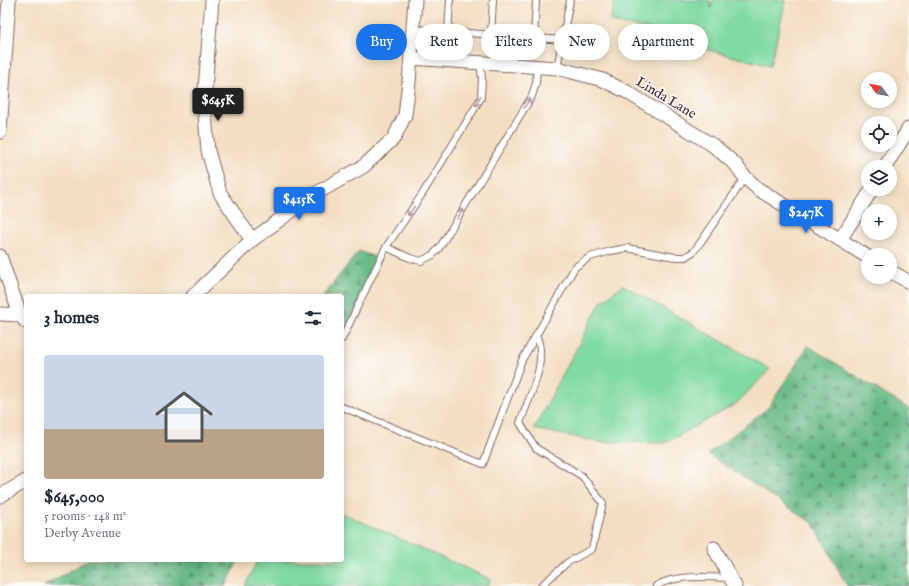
<!DOCTYPE html>
<html lang="en">
<head>
<meta charset="utf-8">
<style>
  :root { --surface:#fff; --page:#f6f6f7; --text:#1f2937; --muted:#747a83; --accent:#1a73e8 }
  body { margin:0; font-family:"IM FELL English",serif; background:var(--page); color:var(--text); height:100vh; display:flex; flex-direction:column; font-size:15px; white-space:nowrap }
  * { box-sizing:border-box; margin:0 }
  p { font-size:13px; color:var(--muted) }
  .icon { flex:none; width:22px; height:22px; fill:none; stroke:currentColor; stroke-width:2; stroke-linecap:round; stroke-linejoin:round }
  .map { position:relative; flex:1; overflow:hidden }
  .panel { position:absolute; left:24px; top:294px; width:320px; height:268px; display:flex; flex-direction:column; background:var(--surface); border-radius:4px; box-shadow:0 2px 10px #0003 }
  .panel>* { flex:none }
  .top-card { position:absolute; left:356px; top:24px; width:380px; height:36px; display:flex; gap:8px }
  .needle { width:26px; rotate:302deg }
  .fabs { position:absolute; left:861px; top:72px; display:grid; gap:8px }
  .fabs a { display:grid; place-items:center; width:36px; height:36px; border-radius:50%; background:var(--surface); box-shadow:0 2px 10px #0003; font-size:20px }
  .price { position:absolute; translate:-50% -34px; padding:0 9px; border-radius:4px; background:var(--accent); color:#fff; font-size:13px; line-height:26px; filter:drop-shadow(0 1px 2px #0008) }
  .price::after { content:''; position:absolute; left:50%; top:24px; width:12px; height:9px; margin-left:-6px; background:inherit; clip-path:polygon(0 0,100% 0,50% 100%) }
  .price.current { background:#222; color:#fff }
  ul { padding:0; list-style:none }
  li { display:grid; align-content:center; gap:8px; height:212px; padding:0 20px }
  li span { display:grid; place-items:center; height:124px; border-radius:4px; color:#555 }
  li>.icon { margin-inline-start:auto }
  span .icon { width:72px; height:72px; fill:#fffc; stroke-width:1 }
  li b { font-size:17px }
  h2 { display:flex; justify-content:space-between; align-items:center; height:48px; padding:0 20px; font-size:17px }
  .tag { padding:0 14px; border-radius:18px; background:var(--surface); box-shadow:0 2px 10px #0003; font-size:14px; line-height:36px }
  .tag.current { background:var(--accent); color:#fff }
  .map>svg:first-child { display:block }
  .forest { fill:url(#forest-firs); stroke:#596c59 }
  .park { fill:#80daa1; stroke:#657c66 }
  .lines { fill:none; stroke-linecap:round; stroke-linejoin:round }
  .service-casing { stroke:#856260; stroke-width:8 }
  .minor-casing { stroke:#856260; stroke-width:15 }
  .service { stroke:#fff; stroke-width:6 }
  .minor { stroke:#fff; stroke-width:13 }
  .oneway { stroke:#ae9aa0 }
  .labels { text-anchor:middle; dominant-baseline:central; stroke-width:3.5; stroke-linejoin:round; paint-order:stroke }
  .street-label { font-size:14px; fill:#4a1f2b; stroke:#fdfcf7 }
</style>
</head>
<body>
<div class="map">
<svg width="909" height="586" viewBox="0 0 909 586">
  <defs>
    <pattern id="forest-firs" width="22" height="20" patternUnits="userSpaceOnUse"><rect width="22" height="20" fill="#68ba87"/><path d="M5 1l3.5 6h-7zM16 11l3.5 6h-7z" fill="#58976f"/></pattern>
  </defs>
  <rect width="100%" height="100%" fill="#fdfcf7"/>
  <filter id="ink" filterUnits="userSpaceOnUse"><feTurbulence type="fractalNoise" baseFrequency=".025" numOctaves="2"/><feDisplacementMap in="SourceGraphic" scale="8" xChannelSelector="R" yChannelSelector="G"/><feConvolveMatrix kernelMatrix="1 2 1 2 8 2 1 2 1" color-interpolation-filters="sRGB"/></filter>
  <filter id="wash" filterUnits="userSpaceOnUse"><feTurbulence type="fractalNoise" baseFrequency=".012" numOctaves="4" result="noise"/><feDisplacementMap in="SourceGraphic" scale="16" xChannelSelector="R" yChannelSelector="G"/><feGaussianBlur stdDeviation="0.9" result="paint"/><feColorMatrix in="noise" values="0 0 0 0 0 0 0 0 0 0 0 0 0 0 0 0 0 1.4 0 .05"/><feComposite in="paint" operator="in"/></filter>
  <g filter="url(#wash)">
    <rect width="100%" height="100%" fill="#f3dec1"/>
    <path class="forest" d="M359 251 380 259 342 339V296H323Z
      M808 346 909 409V586H847L814 524 708 454 768 408Z
      M88 560H238L226 586H44Z"/>
    <path class="park" d="M615 0H710L711 8 713 0H786L770 66 701 48 703 39 610 22Z
      M623 285 770 369 736 404 665 443 600 442 534 429 601 302Z
      M342 513 490 579 488 586H245L258 560H342Z"/>
  </g>
  <g filter="url(#ink)">
    <g class="lines">
      <defs>
        <path id="service" d="M413 29 563 40
          M448 32 450 0
          M491 35 493 0
          M534 38 536 0
          M480 63 482 78 481 98 423 193 386 247 410 258 421 261 433 255 440 247 532 96 536 83 537 66
          M557 68 570 0
          M536 335C549 361 529 397 520 423L536 448 582 476 603 503 592 549 568 562 541 586
          M342 339 386 247
          M342 407 483 464 522 360 575 267 590 257 611 251 627 248 675 257H685L693 252 698 246 745 178
          M656 586C676 574 709 577 731 578"/>
        <path id="minor" d="M212 0 204 102 208 151 220 193 252 240
          M411 58 557 68 603 80 627 92 714 146 736 165 743 175 758 189 868 257
          M0 132 9 0
          M885 167 909 128
          M840 240 872 189
          M0 256 20 315 26 322
          M890 271 909 282
          M193 296 252 240 315 194 364 166 394 138 405 115 409 82 415 0
          M0 314 20 315
          M0 496 26 481
          M714 548 735 586"/>
      </defs>
      <use href="#service" class="service-casing"/>
      <use href="#minor" class="minor-casing"/>
      <use href="#service" class="service"/>
      <use href="#minor" class="minor"/>
    </g>
    <defs><path id="oneway-shaft" d="M-6 0H5M1.5-3L5.5 0L1.5 3" fill="none" stroke-width="1.6" stroke-linecap="round" stroke-linejoin="round"/></defs>
    <g class="oneway">
      <use href="#oneway-shaft" transform="translate(478 101) rotate(115)"/>
      <use href="#oneway-shaft" transform="translate(527 103) rotate(-59)"/>
      <use href="#oneway-shaft" transform="translate(411 211) rotate(125)"/>
      <use href="#oneway-shaft" transform="translate(460 214) rotate(-59)"/>
    </g>
  </g>
  <g class="labels">
    <g class="street-label">
      <text transform="translate(666 98) rotate(31)">Linda Lane</text>
    </g>
  </g>
</svg>
<div class="fabs">
<a><svg class="needle" viewBox="-14 -14 28 28"><path d="M0-13l5 13h-10z" fill="#e53935"/><path d="M0 13l5-13h-10z" fill="#747a83"/></svg></a>
<a><svg class="icon" aria-label="locate" viewBox="0 0 24 24"><circle cx="12" cy="12" r="6"/><path d="M12 2v4M12 18v4M2 12h4M18 12h4"/></svg></a>
<a><svg class="icon" aria-label="layers" viewBox="0 0 24 24"><path d="M12 4l9 5-9 5-9-5zM3 14l9 5 9-5"/></svg></a>
<a>+</a>
<a>−</a>
</div>
<b class="price current" style="left:218px;top:122px">$645K</b>
<b class="price" style="left:299px;top:221px">$415K</b>
<b class="price" style="left:806px;top:234px">$247K</b>
<div class="top-card">
<a class="tag current">Buy</a>
<a class="tag">Rent</a>
<a class="tag">Filters</a>
<a class="tag">New</a>
<a class="tag">Apartment</a>
</div>
<section class="panel">
<h2>3 homes<svg class="icon" aria-label="filters" viewBox="0 0 24 24"><path d="M4 7h16M4 17h16"/><circle cx="9" cy="7" r="2"/><circle cx="15" cy="17" r="2"/></svg></h2>
<ul>
<li><span style="background:linear-gradient(#c9d6e8 60%,#b9a48a 0)"><svg class="icon" aria-label="home" viewBox="0 0 24 24"><path d="M3 11l9-7 9 7M6 9v11h12V9"/></svg></span><div><b>$645,000</b><p>5 rooms · 148 m²</p><p>Derby Avenue</p></div></li>
</ul>
</section>
</div>
</body>
</html>
